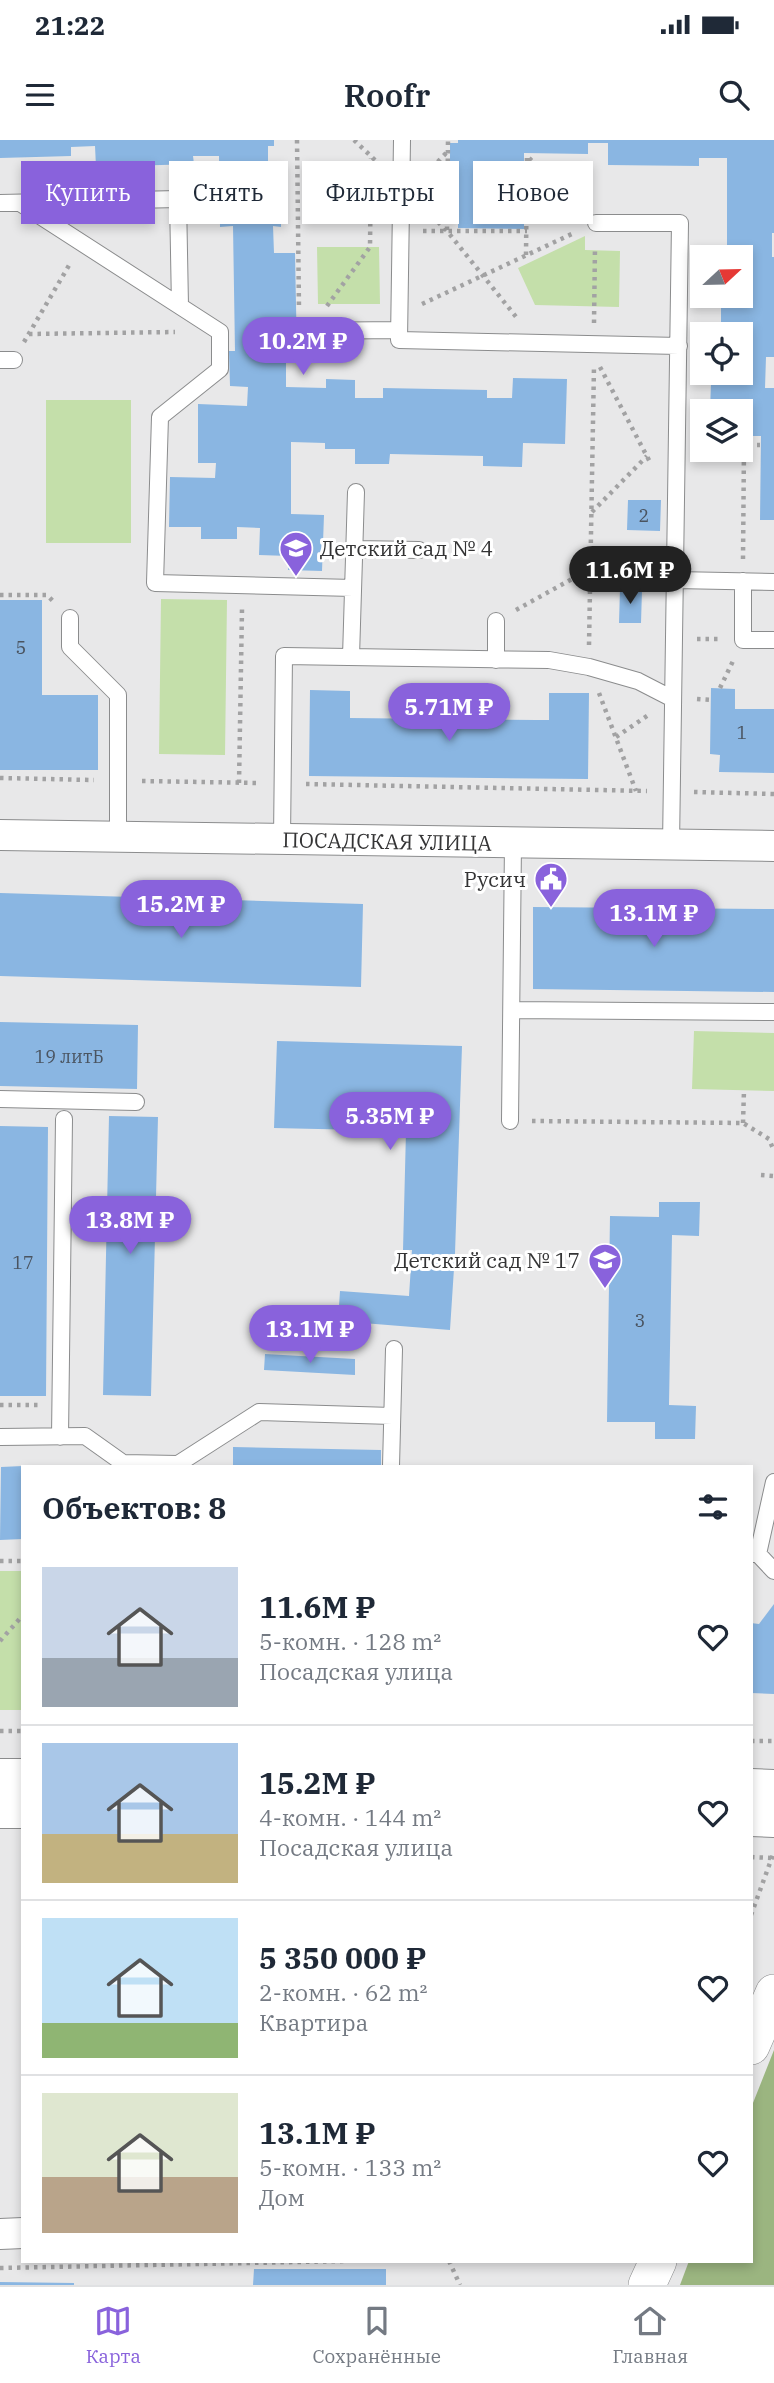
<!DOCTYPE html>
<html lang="ru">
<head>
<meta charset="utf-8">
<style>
  :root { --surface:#fff; --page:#f6f6f7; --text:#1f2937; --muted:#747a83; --line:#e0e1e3; --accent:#8962dc }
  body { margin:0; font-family:"IBM Plex Serif",serif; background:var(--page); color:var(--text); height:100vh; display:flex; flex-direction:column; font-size:26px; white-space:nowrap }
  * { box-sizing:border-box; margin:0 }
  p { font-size:23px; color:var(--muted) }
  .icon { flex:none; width:38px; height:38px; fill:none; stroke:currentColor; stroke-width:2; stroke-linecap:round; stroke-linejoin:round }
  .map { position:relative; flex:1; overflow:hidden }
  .side { position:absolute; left:21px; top:1325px; width:732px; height:798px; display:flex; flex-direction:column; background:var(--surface); border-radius:0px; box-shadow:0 4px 10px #0003 }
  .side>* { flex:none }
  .guide { position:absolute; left:21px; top:21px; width:733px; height:63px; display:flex; gap:14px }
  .needle { width:46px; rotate:68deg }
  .buttons { position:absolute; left:690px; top:105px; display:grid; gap:14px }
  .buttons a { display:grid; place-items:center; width:63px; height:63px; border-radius:0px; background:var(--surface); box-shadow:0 4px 10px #0003; font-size:35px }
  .price { position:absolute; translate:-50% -60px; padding:0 16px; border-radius:24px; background:var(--accent); color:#fff; font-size:23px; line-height:46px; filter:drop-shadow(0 2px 4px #0008) }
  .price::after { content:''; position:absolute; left:50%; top:42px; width:21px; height:16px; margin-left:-10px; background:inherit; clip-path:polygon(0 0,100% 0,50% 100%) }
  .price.active { background:#222; color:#fff }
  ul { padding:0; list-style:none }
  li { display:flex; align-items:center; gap:21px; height:175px; padding:0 21px }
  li+li { border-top:2px solid var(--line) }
  li span { display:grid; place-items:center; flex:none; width:196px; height:140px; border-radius:0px; color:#555 }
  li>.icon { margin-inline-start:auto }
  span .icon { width:84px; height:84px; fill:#fffc; stroke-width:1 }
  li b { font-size:30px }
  h2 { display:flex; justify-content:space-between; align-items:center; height:84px; padding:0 21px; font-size:30px }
  .chip { padding:0 24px; border-radius:0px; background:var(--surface); box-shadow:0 4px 10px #0003; font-size:24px; line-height:63px }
  .chip.active { background:var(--accent); color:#fff }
  .status { display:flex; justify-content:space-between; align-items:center; height:49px; padding:0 35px; background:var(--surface); direction:ltr }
  .status svg { height:19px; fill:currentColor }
  header { display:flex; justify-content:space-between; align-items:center; height:91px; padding:0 21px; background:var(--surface); font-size:32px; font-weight:600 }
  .tab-bar { display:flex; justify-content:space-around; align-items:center; height:98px; border-top:2px solid var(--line); background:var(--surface); font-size:19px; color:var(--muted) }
  .tab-bar a { display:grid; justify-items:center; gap:4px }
  .tab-bar .active { color:var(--accent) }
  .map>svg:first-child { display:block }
  .green { fill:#c4dfaa }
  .forest { fill:#9bb580 }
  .building { fill:#8ab6e2 }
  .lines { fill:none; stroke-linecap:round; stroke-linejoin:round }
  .service-casing { stroke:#8b8c8d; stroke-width:18 }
  .minor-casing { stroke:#8b8c8d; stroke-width:32 }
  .tertiary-casing { stroke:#8b8c8d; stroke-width:38 }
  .secondary-casing { stroke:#8b8c8d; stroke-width:40 }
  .path { stroke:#a2a2a3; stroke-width:4.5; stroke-dasharray:3.5 5; stroke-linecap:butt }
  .service { stroke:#fff; stroke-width:16 }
  .minor { stroke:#fff; stroke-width:30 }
  .tertiary { stroke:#fff; stroke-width:37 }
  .secondary { stroke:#fff; stroke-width:38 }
  .labels { text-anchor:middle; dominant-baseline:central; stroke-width:6; stroke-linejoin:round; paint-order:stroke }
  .number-label { font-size:18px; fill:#4a5460 }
  .poi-label { font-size:21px; fill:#343435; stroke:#fff; text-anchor:end }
  .street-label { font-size:21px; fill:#343435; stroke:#fff }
</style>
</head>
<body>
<div class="status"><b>21:22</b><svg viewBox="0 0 49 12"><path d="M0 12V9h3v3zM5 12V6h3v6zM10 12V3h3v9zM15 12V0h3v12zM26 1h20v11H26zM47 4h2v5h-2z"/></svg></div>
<header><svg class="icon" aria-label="menu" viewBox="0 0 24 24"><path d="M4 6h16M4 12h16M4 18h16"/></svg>Roofr<svg class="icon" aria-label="search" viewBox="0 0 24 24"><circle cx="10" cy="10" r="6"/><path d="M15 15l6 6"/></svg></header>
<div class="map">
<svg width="774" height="2145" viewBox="0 0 774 2145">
  <rect width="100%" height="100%" fill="#e8e8e9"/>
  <path class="green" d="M585 96V110L620 111 619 167 535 165 518 128Z
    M317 107H379L380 164H318Z
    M46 260H131V403H46Z
    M161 459 227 460 225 615 159 614Z
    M694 891 774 893V951L692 949Z
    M0 1431H23V1570H0Z"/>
  <path class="forest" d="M774 1910V2145H680L689 2121H751V1968Z"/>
  <path class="building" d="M0 0H274V6H268V35H277V50L281 49V87L273 86 274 113H295L297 216 286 215V247L326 248V239L355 240V258H383V248L487 250V258H512L513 238 567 239 565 304 523 303 522 327 483 326V316L390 314 389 324H355V309H325V303L291 302V374L324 375 322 431 288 430 289 416 259 415 260 388 237 387V399H201V387H169L170 337 215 338 216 323H198V264L247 266 248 247 230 246 229 211H235L233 86 220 87 219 16H193L194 24 96 27 95 6 71 7V16L0 18Z
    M458 0H774V93H772V117H774V217H766L765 248H774V380H760L761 296H740V271H710L711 243H721V233H740V194H721V156H740V117H727V18H699V26L608 25V3H588V14L524 13V89L458 88V39H450V3H458Z
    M628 360H661L660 391 627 390Z
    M620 449 642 450 641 483H619Z
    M0 460H42V555H98V630H0Z
    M711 548 735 549V569H774V633L719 632 720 615 710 614Z
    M310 550 350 551V578L536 580H549V553H589L588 639 309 636Z
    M0 753 363 764 361 847 0 836Z
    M533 767 774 769V852L533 849Z
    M0 882 138 885 137 949 0 946Z
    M277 901 462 906 455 1113 450 1190 338 1181 340 1151 409 1156 412 1110H403L406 991 274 988Z
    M109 976 158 977 151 1256 103 1255Z
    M0 986 48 987 46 1256H0Z
    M659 1062H700L699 1096 672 1095 669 1265 696 1266 695 1299H655V1282H607L610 1076 659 1077Z
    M265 1214 355 1219V1235L264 1230Z
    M233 1307 381 1310V1326H233Z
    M23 1326V1399L0 1400 1 1327Z
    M774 1464V1554L751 1553V1483L759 1484Z
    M254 2129H386V2145H253Z
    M0 2142 74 2143V2145H0Z"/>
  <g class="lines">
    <defs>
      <path id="service" d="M402 0 399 200 679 206
        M0 63 178 59 180 166
        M20 63 220 192V229L160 277 155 443 353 448
        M596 83H680L671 705
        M296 191 399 190
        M0 220H14
        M354 409 419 410
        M675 440 774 442
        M743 441V500H774
        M70 478V507L118 555V697
        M351 517 356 352
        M496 520V481
        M282 699 284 516 549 520 589 527 638 541 673 559
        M512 870 774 872
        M0 959 136 962
        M510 981 513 703
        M0 1297 85 1296 123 1323 178 1324 259 1272 392 1276
        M60 1297 64 979
        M391 1326 394 1209
        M751 1414H758L774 1431
        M758 1414 774 1342"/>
      <path id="minor" d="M0 695 774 706
        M0 2094 23 2093"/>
      <path id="tertiary" d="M751 1906 774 1853
        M647 2145 658 2121"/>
      <path id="secondary" d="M0 1638H23
        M751 1648 774 1649
        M0 1669H23
        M751 1677 774 1678"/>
    </defs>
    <use href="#service" class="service-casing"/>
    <use href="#minor" class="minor-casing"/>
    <use href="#tertiary" class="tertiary-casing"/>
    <use href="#secondary" class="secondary-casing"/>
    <path class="path" d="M297 0 299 169
      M354 0 377 22
      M426 34 448 11
      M426 70 447 91 517 178
      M447 90 448 0
      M423 91H527
      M526 115 527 16 580 67
      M422 164 576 92
      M327 166 370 107 371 18
      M594 183 595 107
      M29 194 175 192
      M24 202 71 122
      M600 227 651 324
      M740 305H760
      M592 372 647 316
      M591 418 653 419
      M743 419 744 305
      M0 455H47L55 463
      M516 470 590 429
      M697 499H719
      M589 505 594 226
      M720 548 733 521
      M599 553 636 651
      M697 559 711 560
      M616 597 650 574
      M0 638 94 640
      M142 641 259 643
      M239 643 242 469
      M306 644 647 651
      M694 652 774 654
      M532 981 743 983 769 999 774 1011
      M743 983 744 950
      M761 1035 774 1036
      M0 1265H38
      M0 1421H23
      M0 1501 23 1475
      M0 1591H23
      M751 1601H774
      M751 1717 771 1718
      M751 1775 774 1712
      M449 2121 460 2145
      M0 2128 348 2121"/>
    <use href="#service" class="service"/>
    <use href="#minor" class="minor"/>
    <use href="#tertiary" class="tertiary"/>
    <use href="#secondary" class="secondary"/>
  </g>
  <defs>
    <symbol id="school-pin" viewBox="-11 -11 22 30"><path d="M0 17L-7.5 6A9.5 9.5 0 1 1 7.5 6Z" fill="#8962dc" stroke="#fff"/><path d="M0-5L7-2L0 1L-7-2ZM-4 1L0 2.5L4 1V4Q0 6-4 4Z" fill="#fff"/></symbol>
    <symbol id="civic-pin" viewBox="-11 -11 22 30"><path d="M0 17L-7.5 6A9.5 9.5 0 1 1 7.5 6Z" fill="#8962dc" stroke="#fff"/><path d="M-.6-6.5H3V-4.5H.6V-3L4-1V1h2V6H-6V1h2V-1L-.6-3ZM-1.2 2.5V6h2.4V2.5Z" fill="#fff"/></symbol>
  </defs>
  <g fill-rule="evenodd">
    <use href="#school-pin" x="277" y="389" width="38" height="52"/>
    <use href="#civic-pin" x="532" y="720" width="38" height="52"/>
    <use href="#school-pin" x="586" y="1101" width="38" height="52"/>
  </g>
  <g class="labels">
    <g class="number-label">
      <text x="644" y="375">2</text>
      <text x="21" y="507">5</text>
      <text x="742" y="592">1</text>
      <text x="69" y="916">19 литБ</text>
      <text x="23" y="1122">17</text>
      <text x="640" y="1180">3</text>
    </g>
    <g class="poi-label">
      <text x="320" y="408" text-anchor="start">Детский сад № 4</text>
      <text x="526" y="739">Русич</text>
      <text x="580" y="1120">Детский сад № 17</text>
    </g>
    <g class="street-label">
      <text transform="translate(387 701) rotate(1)">ПОСАДСКАЯ УЛИЦА</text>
    </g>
  </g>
</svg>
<div class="buttons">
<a><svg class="needle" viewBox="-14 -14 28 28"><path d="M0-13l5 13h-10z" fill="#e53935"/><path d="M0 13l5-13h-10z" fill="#747a83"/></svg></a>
<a><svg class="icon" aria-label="locate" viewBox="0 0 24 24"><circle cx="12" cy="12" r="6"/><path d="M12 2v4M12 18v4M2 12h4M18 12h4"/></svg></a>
<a><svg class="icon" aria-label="layers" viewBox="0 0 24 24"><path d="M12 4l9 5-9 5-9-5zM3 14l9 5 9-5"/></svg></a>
</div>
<b class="price" style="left:303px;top:237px">10.2M ₽</b>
<b class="price active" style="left:630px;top:466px">11.6M ₽</b>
<b class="price" style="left:449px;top:603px">5.71M ₽</b>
<b class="price" style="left:181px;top:800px">15.2M ₽</b>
<b class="price" style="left:654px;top:809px">13.1M ₽</b>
<b class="price" style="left:390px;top:1012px">5.35M ₽</b>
<b class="price" style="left:130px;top:1116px">13.8M ₽</b>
<b class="price" style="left:310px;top:1225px">13.1M ₽</b>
<div class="guide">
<a class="chip active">Купить</a>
<a class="chip">Снять</a>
<a class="chip">Фильтры</a>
<a class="chip">Новое</a>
</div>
<section class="side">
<h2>Объектов: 8<svg class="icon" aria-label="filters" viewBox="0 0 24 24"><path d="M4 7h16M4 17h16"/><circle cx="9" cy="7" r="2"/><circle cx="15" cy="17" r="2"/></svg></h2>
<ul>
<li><span style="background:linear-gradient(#c9d6e8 65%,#9aa5b1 0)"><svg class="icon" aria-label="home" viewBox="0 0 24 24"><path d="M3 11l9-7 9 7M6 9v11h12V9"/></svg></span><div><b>11.6M ₽</b><p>5-комн. · 128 m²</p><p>Посадская улица</p></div><svg class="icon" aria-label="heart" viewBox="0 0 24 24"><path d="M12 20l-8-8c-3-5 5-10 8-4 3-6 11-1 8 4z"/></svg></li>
<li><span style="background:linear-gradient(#a9c7e8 65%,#c2b280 0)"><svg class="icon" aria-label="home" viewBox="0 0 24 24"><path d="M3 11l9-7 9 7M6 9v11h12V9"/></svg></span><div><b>15.2M ₽</b><p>4-комн. · 144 m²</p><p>Посадская улица</p></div><svg class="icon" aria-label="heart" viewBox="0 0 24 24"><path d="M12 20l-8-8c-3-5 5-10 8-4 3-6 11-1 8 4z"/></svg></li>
<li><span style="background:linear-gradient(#bfe0f5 75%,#8fb573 0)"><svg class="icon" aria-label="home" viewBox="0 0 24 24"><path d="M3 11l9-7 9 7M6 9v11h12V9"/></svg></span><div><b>5 350 000 ₽</b><p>2-комн. · 62 m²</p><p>Квартира</p></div><svg class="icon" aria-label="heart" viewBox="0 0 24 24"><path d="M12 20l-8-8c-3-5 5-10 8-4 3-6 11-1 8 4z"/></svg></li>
<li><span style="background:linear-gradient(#dfe7d0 60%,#b9a48a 0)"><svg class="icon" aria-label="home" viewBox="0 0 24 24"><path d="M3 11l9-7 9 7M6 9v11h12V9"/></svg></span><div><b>13.1M ₽</b><p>5-комн. · 133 m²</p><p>Дом</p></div><svg class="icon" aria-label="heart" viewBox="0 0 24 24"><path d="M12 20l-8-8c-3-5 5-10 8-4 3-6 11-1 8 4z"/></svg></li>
</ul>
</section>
</div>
<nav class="tab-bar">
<a class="active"><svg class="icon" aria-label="map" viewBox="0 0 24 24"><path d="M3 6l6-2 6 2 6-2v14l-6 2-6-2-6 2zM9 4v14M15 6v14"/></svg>Карта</a>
<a><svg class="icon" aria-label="saved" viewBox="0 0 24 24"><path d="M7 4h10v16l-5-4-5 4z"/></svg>Сохранённые</a>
<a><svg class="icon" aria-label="home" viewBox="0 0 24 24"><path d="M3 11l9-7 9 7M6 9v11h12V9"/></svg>Главная</a>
</nav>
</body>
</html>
